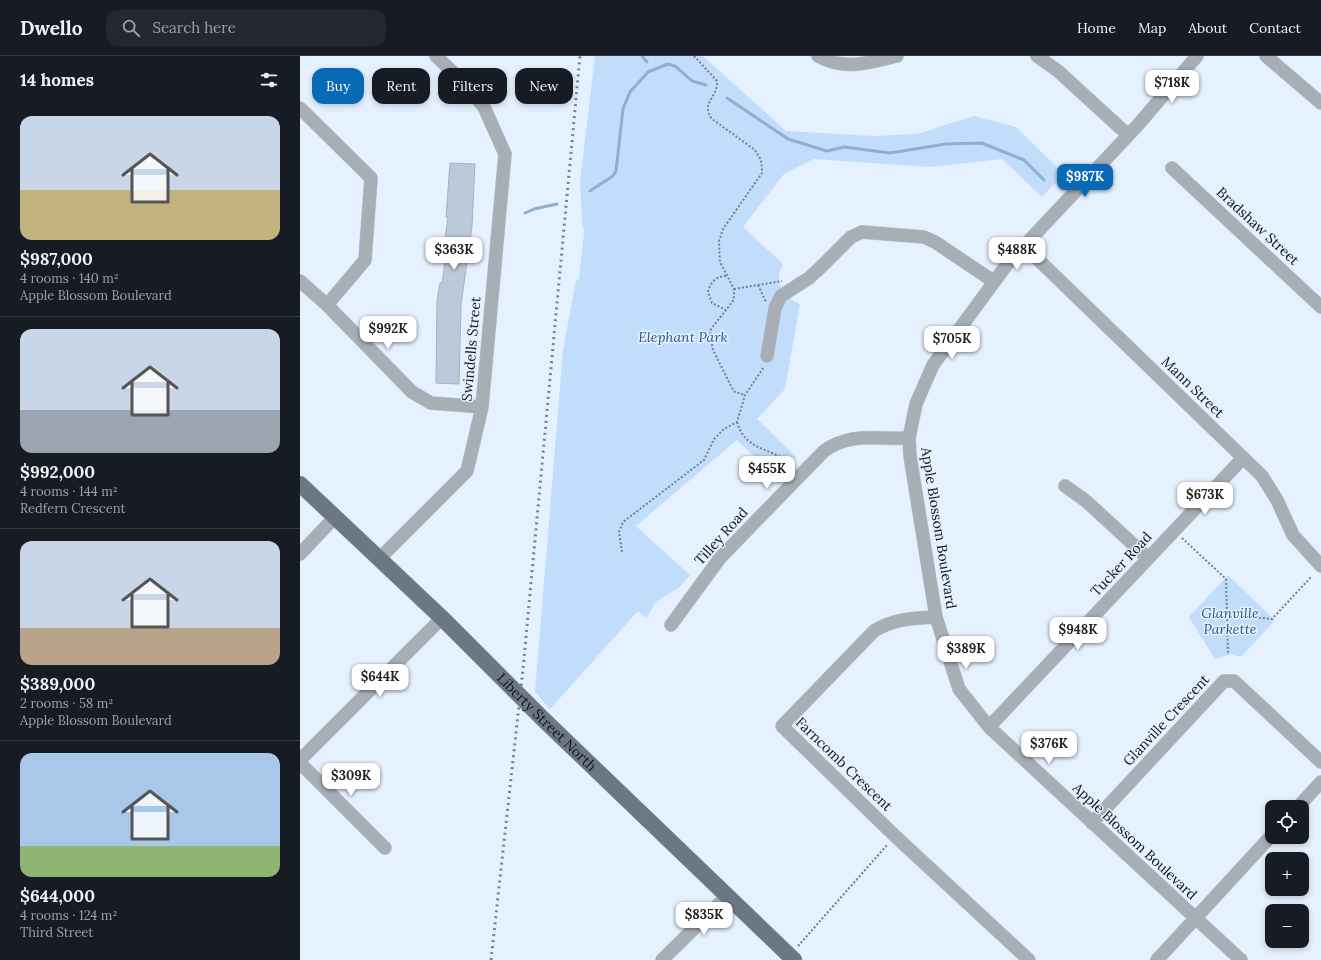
<!DOCTYPE html>
<html lang="en">
<head>
<meta charset="utf-8">
<style>
  :root { --surface:#171b24; --page:#242831; --text:#f1f3f6; --muted:#9ea1a6; --line:#363941; --accent:#0869b6 }
  body { margin:0; font-family:Lora,serif; background:var(--page); color:var(--text); height:100vh; display:flex; flex-direction:column; font-size:15px; white-space:nowrap }
  * { box-sizing:border-box; margin:0 }
  p { font-size:13px; color:var(--muted) }
  .icon { flex:none; width:22px; height:22px; fill:none; stroke:currentColor; stroke-width:2; stroke-linecap:round; stroke-linejoin:round }
  .map { position:relative; flex:1; overflow:hidden }
  .details { display:flex; flex-direction:column; background:var(--surface); width:300px }
  .details>* { flex:none }
  .hud { position:absolute; left:12px; top:12px; width:380px; height:36px; display:flex; gap:8px }
  .controls { position:absolute; left:965px; top:744px; display:grid; gap:8px }
  .controls a { display:grid; place-items:center; width:44px; height:44px; border-radius:8px; background:var(--surface); box-shadow:0 2px 6px #0003; font-size:20px }
  .price { position:absolute; translate:-50% -34px; padding:0 9px; border-radius:8px; background:#fff; color:#222; font-size:13px; line-height:26px; filter:drop-shadow(0 1px 2px #0008) }
  .price::after { content:''; position:absolute; left:50%; top:24px; width:12px; height:9px; margin-left:-6px; background:inherit; clip-path:polygon(0 0,100% 0,50% 100%) }
  .price.current { background:var(--accent); color:#fff }
  ul { padding:0; list-style:none }
  li { display:grid; align-content:center; gap:8px; height:212px; padding:0 20px }
  li+li { border-top:1px solid var(--line) }
  li span { display:grid; place-items:center; height:124px; border-radius:12px; color:#555 }
  li>.icon { margin-inline-start:auto }
  span .icon { width:72px; height:72px; fill:#fffc; stroke-width:1 }
  li b { font-size:17px }
  h2 { display:flex; justify-content:space-between; align-items:center; height:48px; padding:0 20px; font-size:17px }
  .pill { padding:0 14px; border-radius:12px; background:var(--surface); box-shadow:0 2px 6px #0003; font-size:14px; line-height:36px }
  .pill.current { background:var(--accent); color:#fff }
  header { display:flex; align-items:center; gap:24px; box-sizing:border-box; height:56px; padding:0 20px; background:var(--surface); border-bottom:1px solid var(--line) }
  header strong { font-size:19px }
  nav { display:flex; gap:22px; margin-inline-start:auto; font-size:14px }
  .search { width:280px; height:36px; background:var(--page); display:flex; align-items:center; gap:10px; box-sizing:border-box; padding:0 14px; border-radius:12px; color:var(--muted); font-size:15px }
  main { display:flex; flex:1; min-height:0 }
  .map>svg:first-child { display:block }
  .green { fill:#c2ddfb }
  .lines { fill:none; stroke-linecap:round; stroke-linejoin:round }
  .stream { stroke:#92aecd; stroke-width:3 }
  .building { fill:#bbcad9; stroke:#a4b2c1 }
  .minor-casing { stroke:#c3cdd9; stroke-width:14 }
  .major-casing { stroke:#c3cdd9; stroke-width:17 }
  .path { stroke:#778089; stroke-width:2; stroke-dasharray:2 2; stroke-linecap:butt }
  .minor { stroke:#a8aeb5; stroke-width:13 }
  .major { stroke:#6c7784; stroke-width:16 }
  .rail { stroke:#79828b; stroke-width:3; stroke-dasharray:2 4; stroke-linecap:butt }
  .labels { text-anchor:middle; dominant-baseline:central; stroke-width:3; stroke-linejoin:round; paint-order:stroke }
  .street-label { font-size:14px; fill:#0e1318; stroke:#e5f1fe }
  .park-label { font-size:14px; font-style:italic; fill:#2e5782; stroke:#e5f1fe }
</style>
</head>
<body>
<header>
<strong>Dwello</strong>
<div class="search"><svg class="icon" aria-label="search" viewBox="0 0 24 24"><circle cx="10" cy="10" r="6"/><path d="M15 15l6 6"/></svg>Search here</div>
<nav><a>Home</a><a>Map</a><a>About</a><a>Contact</a></nav>
</header>
<main>
<section class="details">
<h2>14 homes<svg class="icon" aria-label="filters" viewBox="0 0 24 24"><path d="M4 7h16M4 17h16"/><circle cx="9" cy="7" r="2"/><circle cx="15" cy="17" r="2"/></svg></h2>
<ul>
<li><span style="background:linear-gradient(#c9d6e8 60%,#c2b280 0)"><svg class="icon" aria-label="home" viewBox="0 0 24 24"><path d="M3 11l9-7 9 7M6 9v11h12V9"/></svg></span><div><b>$987,000</b><p>4 rooms · 140 m²</p><p>Apple Blossom Boulevard</p></div></li>
<li><span style="background:linear-gradient(#c9d6e8 65%,#9aa5b1 0)"><svg class="icon" aria-label="home" viewBox="0 0 24 24"><path d="M3 11l9-7 9 7M6 9v11h12V9"/></svg></span><div><b>$992,000</b><p>4 rooms · 144 m²</p><p>Redfern Crescent</p></div></li>
<li><span style="background:linear-gradient(#c9d6e8 70%,#b9a48a 0)"><svg class="icon" aria-label="home" viewBox="0 0 24 24"><path d="M3 11l9-7 9 7M6 9v11h12V9"/></svg></span><div><b>$389,000</b><p>2 rooms · 58 m²</p><p>Apple Blossom Boulevard</p></div></li>
<li><span style="background:linear-gradient(#a9c7e8 75%,#8fb573 0)"><svg class="icon" aria-label="home" viewBox="0 0 24 24"><path d="M3 11l9-7 9 7M6 9v11h12V9"/></svg></span><div><b>$644,000</b><p>4 rooms · 124 m²</p><p>Third Street</p></div></li>
</ul>
</section>
<div class="map">
<svg width="1021" height="904" viewBox="0 0 1021 904">
  <rect width="100%" height="100%" fill="#e5f1fe"/>
  <path class="green" d="M295 0H403L486 75 574 80 617 78 674 60 716 71 764 118 742 141 702 103 631 111 513 103 484 118 443 171 483 208C473 227 483 240 500 248L485 333 457 363 496 401 476 421 437 384 336 470 390 519 380 531 357 545 346 562 338 555 250 653 235 636 263 294 276 224 279 223 284 177 282 167 280 125Z
    M928 519 975 564 941 601 930 598 915 603 889 561Z"/>
  <g class="lines">
    <path class="stream" d="M342 0 347 6
      M427 42 488 83 527 95 544 91 590 97 646 88 682 87 724 104 744 124
      M290 135 313 120 316 115 323 53 330 36 348 16 368 8 375 10 392 25 406 29
      M225 157 234 153 257 148"/>
  </g>
  <path class="building" d="M150 107 175 108 172 170 161 249 159 328 136 327 137 245 140 227H142L147 191 144 190 148 161H146Z"/>
  <g class="lines">
    <defs>
      <path id="minor" d="M518 0C545 15 568 7 597 0
        M737 0 758 15 828 79
        M897 0 837 70 708 207 633 309 616 348 609 382 610 400 636 561 659 633 689 671 941 904
        M966 0 1021 47
        M0 52 71 122 65 204 27 249
        M872 112 1021 251
        M723 189 962 420 977 444 993 479 1021 510
        M0 225 27 249 112 336 131 347 182 351
        M467 300 475 252 481 240 509 222 522 210 551 181 562 176 624 181 635 186 693 225
        M765 430 786 445 848 502
        M0 498 35 461
        M79 503 167 415 182 351 205 98 184 51 164 27 136 0
        M636 561C613 562 593 563 574 575L482 670 595 780 729 904
        M371 569 420 502 524 395C552 375 578 384 609 382
        M689 671 943 402
        M0 704 142 562
        M0 707 85 792
        M998 751 1021 726
        M792 767 924 625H934L1021 706
        M362 904 428 839
        M857 904 972 779"/>
      <g id="major">
        <path id="s1" d="M0 428 142 562 244 664 494 904"/>
      </g>
    </defs>
    <use href="#minor" class="minor-casing"/>
    <use href="#major" class="major-casing"/>
    <path class="path" d="M394 0 417 25C418 42 400 47 412 63L455 94 461 104 462 112V117L423 173 419 185 420 206 434 233V240L433 245 411 273 410 279 413 294 432 332 435 336 445 339
      M426 220C416 220 410 227 408 236L412 247 426 254
      M458 229 466 246
      M434 233 482 225
      M437 366C446 396 471 391 491 408
      M882 482 926 523 928 599
      M322 496 319 476 323 466 404 404 414 383 424 373 437 366 445 339 464 311
      M927 559 972 563 1012 520
      M498 890 588 788"/>
    <use href="#minor" class="minor"/>
    <use href="#major" class="major"/>
    <path class="rail" d="M191 904 223 613 280 0"/>
  </g>
  <g class="labels">
    <g class="street-label">
      <text transform="translate(958 170) rotate(43)">Bradshaw Street</text>
      <text transform="translate(171 293) rotate(-85)">Swindells Street</text>
      <text transform="translate(893 331) rotate(44)">Mann Street</text>
      <text transform="translate(639 472) rotate(81)">Apple Blossom Boulevard</text>
      <text transform="translate(421 480) rotate(-48)">Tilley Road</text>
      <text transform="translate(821 508) rotate(-47)">Tucker Road</text>
      <text transform="translate(866 664) rotate(-47)">Glanville Crescent</text>
      <text stroke="none"><textPath href="#s1" startOffset="343">Liberty Street North</textPath></text>
      <text transform="translate(544 708) rotate(44)">Farncomb Crescent</text>
      <text transform="translate(835 785) rotate(43)">Apple Blossom Boulevard</text>
    </g>
    <g class="park-label">
      <text x="383" y="281">Elephant Park</text>
      <text x="930" y="557">Glanville<tspan x="930" dy="16">Parkette</tspan></text>
    </g>
  </g>
</svg>
<div class="controls">
<a><svg class="icon" aria-label="locate" viewBox="0 0 24 24"><circle cx="12" cy="12" r="6"/><path d="M12 2v4M12 18v4M2 12h4M18 12h4"/></svg></a>
<a>+</a>
<a>−</a>
</div>
<b class="price" style="left:872px;top:48px">$718K</b>
<b class="price current" style="left:785px;top:142px">$987K</b>
<b class="price" style="left:154px;top:215px">$363K</b>
<b class="price" style="left:717px;top:215px">$488K</b>
<b class="price" style="left:88px;top:294px">$992K</b>
<b class="price" style="left:652px;top:304px">$705K</b>
<b class="price" style="left:467px;top:434px">$455K</b>
<b class="price" style="left:905px;top:460px">$673K</b>
<b class="price" style="left:778px;top:595px">$948K</b>
<b class="price" style="left:666px;top:614px">$389K</b>
<b class="price" style="left:80px;top:642px">$644K</b>
<b class="price" style="left:749px;top:709px">$376K</b>
<b class="price" style="left:51px;top:741px">$309K</b>
<b class="price" style="left:404px;top:880px">$835K</b>
<div class="hud">
<a class="pill current">Buy</a>
<a class="pill">Rent</a>
<a class="pill">Filters</a>
<a class="pill">New</a>
</div>
</div>
</main>
</body>
</html>
